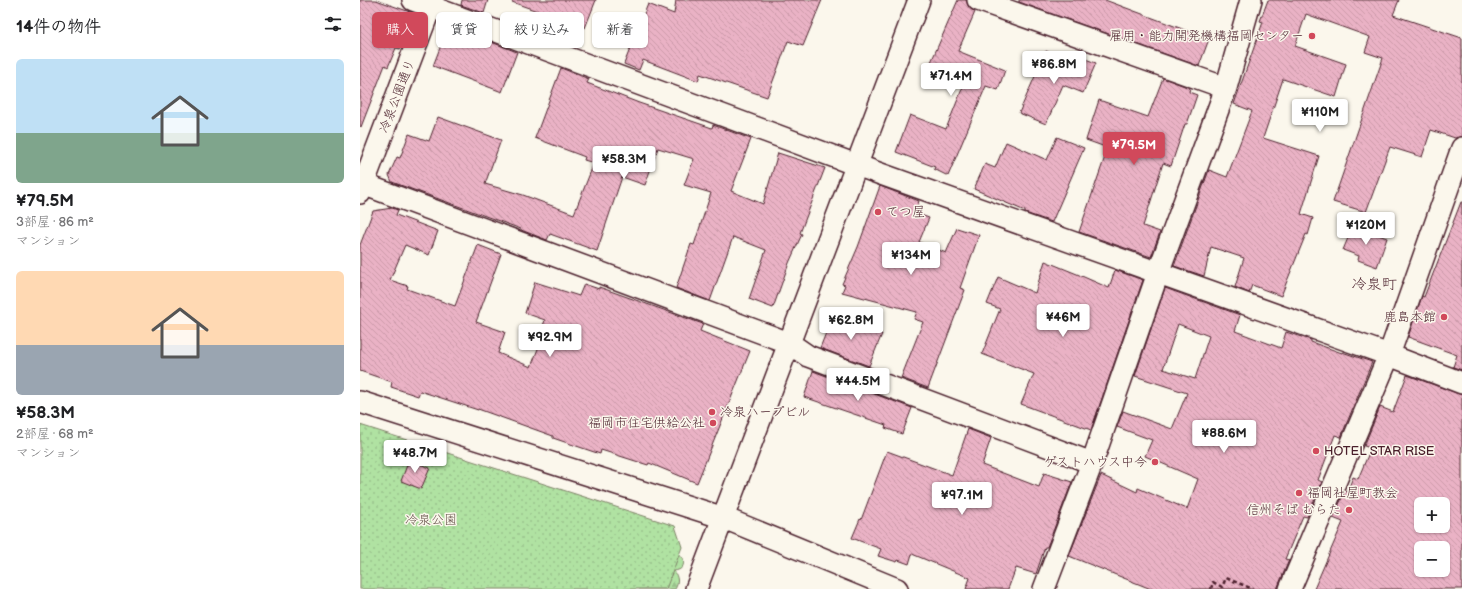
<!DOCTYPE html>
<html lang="ja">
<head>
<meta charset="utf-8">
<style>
  :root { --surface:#fff; --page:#f6f6f6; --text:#202124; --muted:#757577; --accent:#d1495b }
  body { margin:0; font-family:"Balsamiq Sans","Klee One",sans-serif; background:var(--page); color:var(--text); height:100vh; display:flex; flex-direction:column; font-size:15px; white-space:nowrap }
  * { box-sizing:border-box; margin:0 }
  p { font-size:13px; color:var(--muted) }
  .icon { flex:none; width:22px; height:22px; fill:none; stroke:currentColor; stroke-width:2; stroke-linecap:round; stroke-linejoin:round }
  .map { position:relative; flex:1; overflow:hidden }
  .drawer { display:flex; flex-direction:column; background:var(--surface); width:360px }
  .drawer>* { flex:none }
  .hud { position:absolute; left:12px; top:12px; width:380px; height:36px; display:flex; gap:8px }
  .buttons { position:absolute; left:1054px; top:497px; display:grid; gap:8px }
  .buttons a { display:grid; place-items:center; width:36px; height:36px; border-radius:6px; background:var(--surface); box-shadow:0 1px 3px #0004; font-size:20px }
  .price { position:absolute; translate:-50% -34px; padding:0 9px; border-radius:4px; background:#fff; color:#222; font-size:13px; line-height:26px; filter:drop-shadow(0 1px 2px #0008) }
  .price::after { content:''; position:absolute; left:50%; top:24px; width:12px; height:9px; margin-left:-6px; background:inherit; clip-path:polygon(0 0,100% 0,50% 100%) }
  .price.current { background:var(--accent); color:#fff }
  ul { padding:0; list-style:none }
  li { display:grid; align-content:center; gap:8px; height:212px; padding:0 16px }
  li span { display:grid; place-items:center; height:124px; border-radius:6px; color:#555 }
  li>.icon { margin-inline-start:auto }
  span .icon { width:72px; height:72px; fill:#fffc; stroke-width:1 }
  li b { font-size:17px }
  h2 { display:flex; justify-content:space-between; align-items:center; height:48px; padding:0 16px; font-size:17px }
  .chip { padding:0 14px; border-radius:6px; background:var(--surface); box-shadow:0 1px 3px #0004; font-size:14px; line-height:36px }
  .chip.current { background:var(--accent); color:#fff }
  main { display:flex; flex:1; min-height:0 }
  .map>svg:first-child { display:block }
  .forest { fill:url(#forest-firs); stroke:#7d8066 }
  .park { fill:url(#park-dots); stroke:#7d8066 }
  .building { fill:url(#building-back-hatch); stroke:#4a1f2b; fill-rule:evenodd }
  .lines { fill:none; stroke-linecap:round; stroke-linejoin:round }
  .minor-casing { stroke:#4a1f2b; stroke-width:24 }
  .path { stroke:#4a1f2b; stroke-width:2.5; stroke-dasharray:4 3; stroke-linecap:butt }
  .minor { stroke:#fbf7ec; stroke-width:21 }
  .poi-dot { fill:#d1495b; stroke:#fbf7ec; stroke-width:1.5 }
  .labels { text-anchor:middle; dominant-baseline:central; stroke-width:3; stroke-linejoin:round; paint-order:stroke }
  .poi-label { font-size:13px; fill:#4a1f2b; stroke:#fbf7ec; text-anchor:end }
  .street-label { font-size:13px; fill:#4a1f2b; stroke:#fbf7ec }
  .park-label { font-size:13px; fill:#645049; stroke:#fbf7ec }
  .quarter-label { font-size:15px; fill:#4a1f2b; stroke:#fbf7ec }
</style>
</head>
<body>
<main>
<section class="drawer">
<h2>14件の物件<svg class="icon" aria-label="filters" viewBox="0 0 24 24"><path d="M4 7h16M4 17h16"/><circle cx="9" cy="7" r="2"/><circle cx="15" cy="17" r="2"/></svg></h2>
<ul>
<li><span style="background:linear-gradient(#bfe0f5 60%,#7fa58c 0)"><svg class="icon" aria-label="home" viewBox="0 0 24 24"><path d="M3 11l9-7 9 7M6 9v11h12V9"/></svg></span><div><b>¥79.5M</b><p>3部屋 · 86 m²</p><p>マンション</p></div></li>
<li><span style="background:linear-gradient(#ffd9b3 60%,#9aa5b1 0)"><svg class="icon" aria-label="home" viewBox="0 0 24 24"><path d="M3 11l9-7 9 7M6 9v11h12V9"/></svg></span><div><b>¥58.3M</b><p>2部屋 · 68 m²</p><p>マンション</p></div></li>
</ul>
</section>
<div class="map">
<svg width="1102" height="589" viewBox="0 0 1102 589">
  <defs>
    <pattern id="forest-firs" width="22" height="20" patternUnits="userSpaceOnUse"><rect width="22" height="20" fill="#b0e2a2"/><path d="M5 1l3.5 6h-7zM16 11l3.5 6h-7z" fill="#99c18c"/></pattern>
    <pattern id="park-dots" width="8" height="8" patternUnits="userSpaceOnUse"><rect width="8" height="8" fill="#b0e2a2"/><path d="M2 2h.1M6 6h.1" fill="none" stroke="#99c18c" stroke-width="1.8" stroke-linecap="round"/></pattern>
    <pattern id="building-back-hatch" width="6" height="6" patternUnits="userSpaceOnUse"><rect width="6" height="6" fill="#eab2c5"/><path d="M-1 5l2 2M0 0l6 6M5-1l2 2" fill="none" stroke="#ca99a9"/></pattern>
  </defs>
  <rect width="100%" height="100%" fill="#fbf7ec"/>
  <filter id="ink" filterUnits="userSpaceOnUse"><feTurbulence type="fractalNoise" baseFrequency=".025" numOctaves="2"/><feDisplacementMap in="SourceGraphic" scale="8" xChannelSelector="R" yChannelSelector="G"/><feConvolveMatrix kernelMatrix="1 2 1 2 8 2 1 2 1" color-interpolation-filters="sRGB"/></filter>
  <g filter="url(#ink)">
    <path class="forest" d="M316 554 323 558C325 566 322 570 314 571 318 577 319 583 315 589H279Z"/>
    <path class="park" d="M0 425 315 526 322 547 306 589H0Z"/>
    <path class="building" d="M0 0H16L53 13 40 49 36 48 28 67 25 65 1 127 0 126Z
      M102 0H128L124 13 101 5Z
      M152 0H236L225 28 152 2Z
      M316 0H462L443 46 428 41 407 97 340 74 338 81 283 60 279 70 264 64 288 4 314 14Z
      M598 0H606L609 7 615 12 598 51 645 70 638 90 626 86 588 176 574 169 575 167 536 152 550 115 586 129 604 84 568 69Z
      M659 0H745L849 39 839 66 670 6 659 2Z
      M908 0H1039L1033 15 1102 38V136L1095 138 1071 130 1062 157 1030 147 1006 212 973 202 1023 58 1005 52 1010 37 946 14 935 46 986 64 976 97 923 79 903 138 959 156 941 214 953 218 948 235 946 234 921 296 892 285 889 293 875 287 884 258 851 247 844 276 814 266 849 170 867 177 892 111 874 104 903 22 900 21Z
      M90 26 157 52 142 92 73 66 88 27Z
      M686 51 716 65 720 57 736 63 723 93 703 85 686 124 659 113Z
      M201 68 229 79 227 83 279 103 352 128 353 125 391 139 371 191 403 204 418 153 465 168 440 233 442 234 429 263 413 308 389 299 406 250 373 237 350 301 316 288 331 244 334 245 351 193 324 185 334 159 298 148 285 185 262 177 237 251 190 234 187 240 161 230V229L32 182 29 175 37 157 40 158 49 134 69 141 78 117 141 140 125 184 163 195 214 214 234 163 224 160 225 157 175 138Z
      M803 78 830 88 829 92 837 95 827 124H825L811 166 803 163 783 226 800 232 791 257 719 232 748 148 726 140 739 100 788 117Z
      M697 137 724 148 692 222 665 213V211L614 189 625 164 635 168 646 142 687 160Z
      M520 186 559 201 555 213 569 218 559 242 586 253 597 228 619 235 600 288 605 290 568 388 541 378 563 322 554 319 557 312 482 292 485 285 482 284 498 247Z
      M1101 202H1102V370L1093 367 1097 355 1048 337 1062 296 1064 297Z
      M32 208 38 210 36 215 78 231 69 255 45 245 30 280 48 286 47 289 95 306 118 245 141 254 116 322 145 332 138 353 171 367 184 333 181 332 185 320 165 313 175 282 219 296 224 284 239 289V287L343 324 340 331 390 351 337 483 289 463 288 465 241 450 240 454 193 438V436L118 409V410L60 391 58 396 31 387 32 382 0 371V245L13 211Z
      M993 226 1027 238 1017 267 998 260 999 256 983 250Z
      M685 261 717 274 749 288 755 270 783 280 731 430 661 404 674 374 622 354 640 309 627 304 638 277 675 293Z
      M805 288 880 315 875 331 921 348 926 332 951 340V342L982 353V352L1012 362 981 437 975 435 958 480 962 482 947 517 943 516 925 559 929 560 917 589H791L709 556 741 475 777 492 778 488 827 509 838 479 785 456 792 440 757 427 763 411 812 429 827 393 775 376ZM818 324 849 336 835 379 803 369Z
      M473 315 522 334 509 366 460 348Z
      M453 371 552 408 542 434 525 428 526 425 444 397Z
      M1047 375 1102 395V589H954L983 522 973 518 985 491 987 492 993 477 998 479 1011 448 1004 446 1020 407 1033 412ZM1061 504H1083V526H1061ZM1061 548H1083V570H1061Z
      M608 429 631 438 622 465 679 487 684 473 712 482 687 547H685L676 574 656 568 648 589H606L610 578 552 554 549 564 538 560 537 562 518 556 521 549 492 538 500 519 501 520 527 451 592 475Z
      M49 460 70 468 61 489 41 481Z"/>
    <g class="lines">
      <defs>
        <path id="minor" d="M53 0 518 173 1029 355 1102 383
          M618 0 866 88
          M0 183 429 343 448 356 732 463
          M0 193 73 0
          M0 402 364 518 537 589
          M336 589 559 0
          M684 589 732 463 798 273 866 88 891 0
          M930 589 1029 355 1102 148"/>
      </defs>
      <use href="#minor" class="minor-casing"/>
      <path class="path" d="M851 589 853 582 862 587 866 578 893 589"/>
      <use href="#minor" class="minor"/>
    </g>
  </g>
  <g class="poi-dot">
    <circle cx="952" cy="36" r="4"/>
    <circle cx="518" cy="212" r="4"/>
    <circle cx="1084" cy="317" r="4"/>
    <circle cx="352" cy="412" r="4"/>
    <circle cx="353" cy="423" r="4"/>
    <circle cx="956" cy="451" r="4"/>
    <circle cx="795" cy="462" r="4"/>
    <circle cx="939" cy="493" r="4"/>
    <circle cx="989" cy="510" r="4"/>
  </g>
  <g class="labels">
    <g class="poi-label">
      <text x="944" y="36">雇用・能力開発機構福岡センター</text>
      <text x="526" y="212" text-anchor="start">てつ屋</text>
      <text x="1076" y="317">鹿島本館</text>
      <text x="360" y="412" text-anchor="start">冷泉ハープビル</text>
      <text x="345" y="423">福岡市住宅供給公社</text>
      <text x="964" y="451" text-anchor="start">HOTEL STAR RISE</text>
      <text x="787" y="462">ゲストハウス中今</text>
      <text x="947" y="493" text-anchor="start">福岡社屋町教会</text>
      <text x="981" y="510">信州そば むらた</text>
    </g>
    <g class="street-label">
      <text transform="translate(37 96) rotate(-69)">冷泉公園通り</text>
    </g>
    <g class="park-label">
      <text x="71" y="520">冷泉公園</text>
    </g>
    <g class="quarter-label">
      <text x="1014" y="284">冷泉町</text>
    </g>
  </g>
</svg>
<div class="buttons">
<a>+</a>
<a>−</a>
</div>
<b class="price" style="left:694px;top:85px">¥86.8M</b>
<b class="price" style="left:591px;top:97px">¥71.4M</b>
<b class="price" style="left:960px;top:133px">¥110M</b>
<b class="price current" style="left:774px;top:166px">¥79.5M</b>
<b class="price" style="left:264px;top:180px">¥58.3M</b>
<b class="price" style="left:1006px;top:246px">¥120M</b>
<b class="price" style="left:551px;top:276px">¥134M</b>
<b class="price" style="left:703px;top:338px">¥46M</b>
<b class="price" style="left:491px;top:341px">¥62.8M</b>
<b class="price" style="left:190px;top:358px">¥92.9M</b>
<b class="price" style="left:498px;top:402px">¥44.5M</b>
<b class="price" style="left:864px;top:454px">¥88.6M</b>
<b class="price" style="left:55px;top:474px">¥48.7M</b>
<b class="price" style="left:602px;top:516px">¥97.1M</b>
<div class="hud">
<a class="chip current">購入</a>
<a class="chip">賃貸</a>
<a class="chip">絞り込み</a>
<a class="chip">新着</a>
</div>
</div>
</main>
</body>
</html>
